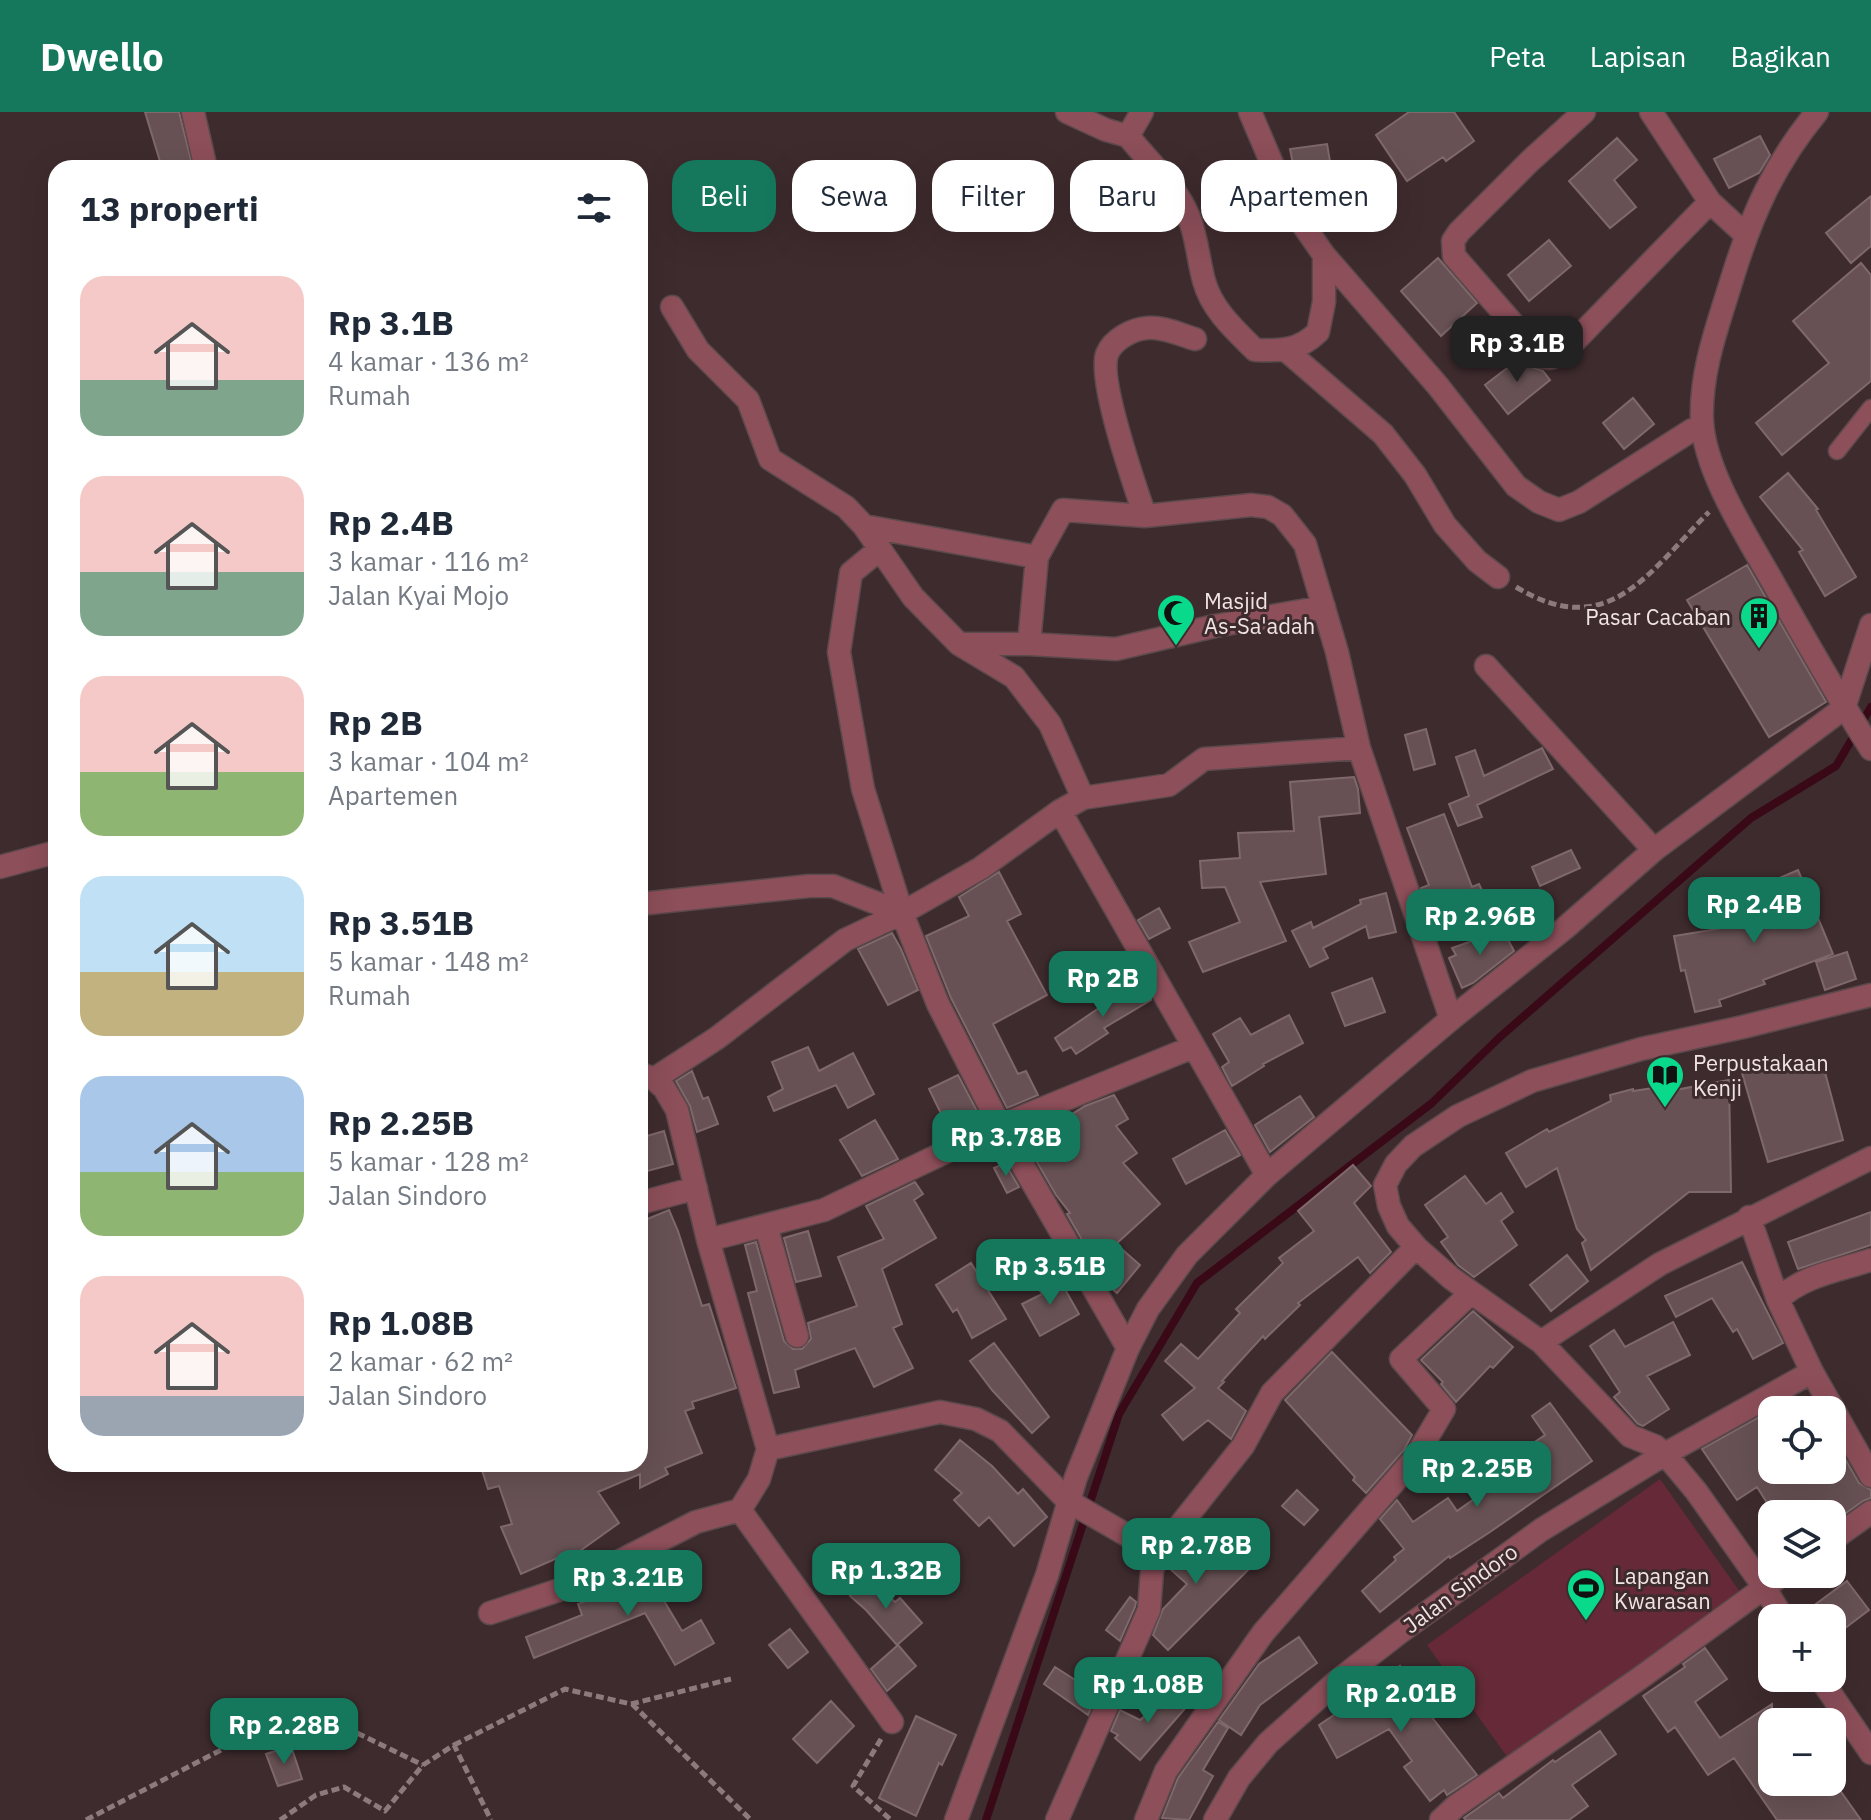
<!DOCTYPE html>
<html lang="id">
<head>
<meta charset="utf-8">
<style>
  :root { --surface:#fff; --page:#f2f2f3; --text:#1f2937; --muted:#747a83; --accent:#15785d }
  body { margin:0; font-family:"IBM Plex Sans",sans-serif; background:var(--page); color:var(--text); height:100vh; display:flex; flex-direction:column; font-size:30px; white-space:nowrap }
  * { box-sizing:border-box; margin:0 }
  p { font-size:26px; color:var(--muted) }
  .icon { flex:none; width:44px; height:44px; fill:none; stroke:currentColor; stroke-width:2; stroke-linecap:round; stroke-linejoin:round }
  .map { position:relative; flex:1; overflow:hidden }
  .details { position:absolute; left:48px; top:48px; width:600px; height:1312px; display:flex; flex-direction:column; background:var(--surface); border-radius:24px; box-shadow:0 8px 32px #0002 }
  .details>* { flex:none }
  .hud { position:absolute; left:672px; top:48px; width:760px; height:72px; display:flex; gap:16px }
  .tools { position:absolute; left:1758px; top:1284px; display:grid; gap:16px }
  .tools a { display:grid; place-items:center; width:88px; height:88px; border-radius:16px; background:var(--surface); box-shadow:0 8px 32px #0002; font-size:40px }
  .price { position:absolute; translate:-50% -68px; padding:0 18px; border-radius:16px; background:var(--accent); color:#fff; font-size:26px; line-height:52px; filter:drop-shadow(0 2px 4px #0008) }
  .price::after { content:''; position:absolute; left:50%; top:48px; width:24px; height:18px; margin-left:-12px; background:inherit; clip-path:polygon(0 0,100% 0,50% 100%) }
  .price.active { background:#222; color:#fff }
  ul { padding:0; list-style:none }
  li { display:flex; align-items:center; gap:24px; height:200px; padding:0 32px }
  li span { display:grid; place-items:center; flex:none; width:224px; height:160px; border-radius:24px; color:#555 }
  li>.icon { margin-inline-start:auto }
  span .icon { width:96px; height:96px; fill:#fffc; stroke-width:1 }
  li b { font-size:34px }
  h2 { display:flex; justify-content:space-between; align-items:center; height:96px; padding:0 32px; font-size:34px }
  .tag { padding:0 28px; border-radius:24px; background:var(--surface); box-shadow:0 8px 32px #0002; font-size:28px; line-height:72px }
  .tag.active { background:var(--accent); color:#fff }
  header { display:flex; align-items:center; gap:48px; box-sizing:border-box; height:112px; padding:0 40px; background:var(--accent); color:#fff }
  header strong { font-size:38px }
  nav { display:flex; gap:44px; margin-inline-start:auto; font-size:28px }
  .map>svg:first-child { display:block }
  .green { fill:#652937 }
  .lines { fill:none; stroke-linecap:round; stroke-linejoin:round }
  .stream { stroke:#3a0917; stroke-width:8 }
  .building { fill:#675154; stroke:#7f686b; stroke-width:2 }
  .service-casing { stroke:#5b494b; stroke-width:19 }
  .minor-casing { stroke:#5b494b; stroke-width:25 }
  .tertiary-casing { stroke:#5b494b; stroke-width:25 }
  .path { stroke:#8b7b7d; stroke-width:5; stroke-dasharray:8 4; stroke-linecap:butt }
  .service { stroke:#8d4f5a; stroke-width:16 }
  .minor { stroke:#8d4f5a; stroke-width:22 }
  .tertiary { stroke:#8d4f5a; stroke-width:22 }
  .labels { text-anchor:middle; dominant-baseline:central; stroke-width:6; stroke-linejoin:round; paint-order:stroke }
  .poi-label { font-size:22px; fill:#f1e4e5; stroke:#3e2b2e; text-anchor:start }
  .street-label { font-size:22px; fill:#f1e4e5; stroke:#3e2b2e }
</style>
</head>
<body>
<header>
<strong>Dwello</strong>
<nav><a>Peta</a><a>Lapisan</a><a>Bagikan</a></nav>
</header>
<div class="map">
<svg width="1871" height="1708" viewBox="0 0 1871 1708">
  <rect width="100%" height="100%" fill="#3e2b2e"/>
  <path class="green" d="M1660 1367 1745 1487 1513 1653 1427 1533Z"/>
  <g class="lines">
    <path class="stream" d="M986 1708 1119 1302 1197 1171 1432 991 1500 925 1751 706 1836 654 1871 595"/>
  </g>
  <path class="building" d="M145 0H179L193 56H162Z
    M1409 0H1454L1474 29 1446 49 1443 45 1407 69 1376 23Z
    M1760 24 1770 43 1759 61 1729 76 1714 47Z
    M1617 26 1637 48 1614 68 1636 95 1610 116 1569 69Z
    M1327 32 1332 61 1296 67 1290 37Z
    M1871 84V134L1851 151 1826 121Z
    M1549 128 1571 154 1529 189 1508 163Z
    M1438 146 1477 191 1441 224 1401 179Z
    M1861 151 1871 163V269L1782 343 1756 311 1829 251 1793 209Z
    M1523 244 1532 255 1543 259 1550 268 1508 302 1485 273Z
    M1633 286 1654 312 1624 337 1603 311Z
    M1788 361 1818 397 1816 398 1856 465 1825 484 1799 440 1803 438 1760 385Z
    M1747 453 1826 590 1769 625 1687 488Z
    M1426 617 1435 652 1414 658 1405 623Z
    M1542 636 1553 657 1477 693 1482 705 1458 714 1449 692 1469 684 1456 645 1475 638 1484 664Z
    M1354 665 1358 677 1360 701 1319 705 1326 762 1260 770 1286 829 1203 860 1189 830 1240 810 1225 775 1202 776 1200 749 1240 746 1238 721 1294 719 1290 670Z
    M1444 702 1472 775 1479 772 1491 796 1439 809 1437 805 1432 808 1421 776 1429 773 1407 716Z
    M1571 738 1580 756 1540 774 1532 755Z
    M1798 758 1833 842 1763 868 1765 872 1719 888 1721 894 1695 900 1685 858 1681 859 1674 824 1717 817 1767 802 1756 776Z
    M999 760 1021 802 1007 809 1047 883 993 912 1018 962 1026 959 1038 983 1007 996 951 886 926 824 969 804 959 785Z
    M1386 781 1396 820 1369 826 1366 814 1323 836 1328 846 1310 855 1292 819 1311 810 1313 816 1361 792 1360 788Z
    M1159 796 1170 816 1149 827 1138 808Z
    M1503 818 1514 839 1473 871 1462 876 1449 846 1456 843 1452 836Z
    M892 821 901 837 918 878 888 893 858 837Z
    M1847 840 1856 867 1825 878 1816 850Z
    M1372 866 1385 900 1345 914 1332 881Z
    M1140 868 1151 888 1104 916 1108 921 1076 942 1071 935 1063 939 1055 926Z
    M1289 903 1303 931 1263 952 1264 954 1232 974 1222 955 1229 950 1213 922 1240 906 1251 923Z
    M808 935 819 959 853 941 874 982 848 996 836 973 774 999 768 985 783 977 772 950Z
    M1765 946H1786V958L1822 949 1843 1028 1768 1050 1742 961 1765 958Z
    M692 959 703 987 708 985 718 1012 697 1020 690 994 676 969Z
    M958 963 978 1001 948 1016 929 977Z
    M1729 968 1731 1080H1689L1591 1158 1582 1131 1586 1128 1577 1117 1557 1056 1526 1075 1506 1041 1547 1017 1549 1020 1611 989 1610 983 1633 977V979L1674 973 1675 978Z
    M1114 983 1128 1007 1116 1014 1137 1041 1123 1051 1160 1092 1116 1132 1140 1153 1117 1181 1108 1173 1067 1102 1070 1101 1056 1083 1020 1021 1050 1009 1053 1014 1085 994Z
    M1300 984 1314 1005 1270 1040 1255 1013Z
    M875 1008 898 1047 862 1064 840 1028Z
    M1225 1018 1240 1043 1186 1072 1173 1047Z
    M664 1019 673 1052 640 1061V1026Z
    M1005 1051 1019 1075 1007 1081 994 1056Z
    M1353 1053 1371 1074 1354 1091 1391 1140 1370 1161 1358 1145 1298 1191 1300 1193 1265 1227 1263 1224 1222 1269 1224 1270 1218 1276 1246 1299 1231 1327 1208 1308 1183 1328 1162 1303 1195 1276 1165 1249 1181 1232 1198 1247 1240 1201 1236 1197 1283 1151 1279 1146 1314 1119 1298 1099Z
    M1465 1064 1486 1092 1501 1081 1513 1100 1501 1109 1517 1133 1474 1165 1458 1153 1441 1130 1448 1125 1425 1093Z
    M915 1070 923 1082 914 1088 936 1126 882 1157 902 1212 893 1216 913 1256 874 1275 855 1236 795 1258 799 1275 774 1281 748 1181 757 1179 745 1133 756 1130 784 1229 793 1237H802L811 1227 808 1211 857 1194 838 1145 884 1127 866 1094Z
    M669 1098 678 1119 702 1194 709 1192 736 1276 692 1290 694 1296 685 1299 702 1341 665 1356 668 1362 640 1376V1362L598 1380 619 1411 566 1449 562 1444 521 1462 501 1415 512 1412 499 1374 488 1377 480 1352H640V1110Z
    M1871 1100V1133L1798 1157 1788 1130Z
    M808 1119 821 1164 796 1170 784 1126Z
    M1567 1143 1588 1169 1551 1199 1530 1173Z
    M1742 1150 1783 1231 1753 1247 1737 1217 1733 1220 1712 1186 1676 1205 1665 1184Z
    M971 1151 1006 1207 972 1226 957 1197 953 1200 936 1173Z
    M1057 1163 1079 1202 1040 1224 1022 1192 1042 1182 1037 1174Z
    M1473 1199 1513 1235 1493 1256 1490 1254 1456 1290 1441 1272 1443 1270 1421 1248Z
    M1673 1210 1690 1243 1647 1264 1669 1297 1643 1314 1638 1312 1614 1285 1620 1280 1590 1234 1614 1218 1625 1235Z
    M994 1231 1049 1305 1032 1321 992 1278 970 1249Z
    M1332 1240 1412 1323 1404 1338 1366 1381 1353 1368 1355 1365 1285 1288Z
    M1550 1291 1592 1349 1490 1420 1450 1446 1449 1444 1380 1500 1362 1479 1396 1448 1394 1445 1404 1437 1380 1407 1397 1388 1413 1410 1448 1386 1457 1399 1509 1362 1502 1352 1545 1323 1532 1304Z
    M1772 1298V1358H1832V1324L1859 1371 1871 1378V1386L1863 1389 1832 1411V1402H1774L1757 1375 1737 1388 1702 1337Z
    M960 1328 992 1354 1018 1382 1023 1377 1047 1405 1014 1434 989 1405 979 1414 954 1388 962 1381 935 1358Z
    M1297 1378 1318 1398 1304 1413 1282 1394Z
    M1194 1418 1223 1444 1228 1439 1248 1458 1168 1538 1153 1523 1163 1497 1187 1472 1168 1455 1170 1448Z
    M665 1447 676 1466 657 1477 682 1519 701 1508 714 1531 675 1553 645 1501 534 1546 526 1525 582 1503 578 1492 629 1472 627 1469Z
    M866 1465 895 1490 900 1486 922 1511 897 1533 866 1498 850 1484Z
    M1847 1469 1869 1498 1832 1526V1506H1797Z
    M1130 1485 1136 1490 1135 1495 1120 1529 1106 1518Z
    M790 1517 808 1540 788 1556 769 1533Z
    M1299 1525 1317 1551 1260 1593 1241 1623 1219 1608 1259 1552Z
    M898 1533 916 1554 887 1579 871 1557Z
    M1705 1536 1727 1567 1695 1590 1720 1626 1772 1592V1670H1826L1832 1680V1667L1861 1708H1777L1734 1646 1708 1663 1675 1615 1668 1620 1643 1584 1685 1555 1683 1552Z
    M1400 1554 1417 1578 1413 1581 1477 1663 1447 1683 1444 1678 1430 1689 1404 1655 1412 1649 1389 1617 1337 1646 1319 1613 1380 1572 1378 1569Z
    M1055 1555 1097 1582 1088 1603 1044 1572Z
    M1178 1577 1189 1592 1140 1648 1115 1626 1118 1623 1111 1619 1120 1598 1140 1608Z
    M831 1589 854 1614 817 1651 793 1627Z
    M916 1604 956 1623 942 1653 939 1651 916 1704 879 1686Z
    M1218 1610 1228 1616 1203 1658 1213 1664 1189 1708 1162 1706 1178 1666Z
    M1600 1619 1616 1642 1572 1673 1588 1694 1569 1708H1466L1464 1706 1499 1681 1503 1686 1553 1648 1555 1650Z
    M291 1634 302 1667 278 1674 266 1642Z"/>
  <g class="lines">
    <defs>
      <path id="service" d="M1837 339 1871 296"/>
      <path id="minor" d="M193 0 204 48
        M1067 0 1106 18 1128 24 1142 0
        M1250 0 1290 94 1324 143 1438 274 1516 374 1539 390 1559 398 1579 390 1692 318
        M1584 0 1530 49 1459 120 1453 129 1454 144 1542 245 1551 246 1564 240 1710 90
        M1651 0 1710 90 1746 123
        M1128 24C1147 48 1176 74 1188 103 1197 124 1198 147 1204 169 1212 198 1235 218 1255 238 1280 239 1299 239 1318 220L1324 190V143
        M672 195 698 238 748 288 770 347 846 395 864 414 913 485 959 532 1014 565 1050 612 1083 686
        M1287 239 1383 322 1415 363 1445 413 1477 449 1498 465
        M1145 404C1135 374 1098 269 1107 242 1113 227 1133 217 1147 216 1162 214 1181 223 1195 227
        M864 414 1037 445 1063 398 1145 404 1251 393 1268 395 1282 403 1305 432 1337 540 1359 636 1451 907
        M880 437 851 461 839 540 863 677 902 801 938 892 1000 1014 1128 1236
        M960 532H1029L1037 445
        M1029 532 1116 537 1215 514 1324 495
        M1486 554 1654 738
        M1844 596 1871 513
        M1060 699 1267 1063
        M0 755 56 740
        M640 792 809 774H833L902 801
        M641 962 654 967 664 976 677 998 708 1128
        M654 967 717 926 845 828 902 801 981 756 1060 699 1083 686 1169 673 1204 647 1359 636
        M640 1091 696 1076
        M1749 1105 1778 1188
        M766 1114 797 1224
        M1871 1148C1840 1158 1801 1164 1778 1188L1812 1260 1871 1364
        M1541 1230 1660 1152 1871 1046
        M768 1337 708 1128 824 1098 1000 1014 1193 935
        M740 1398 892 1610
        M1832 1428 1871 1400
        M490 1501 571 1474 696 1410 740 1398 759 1367 768 1337 940 1300 976 1307 1000 1319 1068 1389 1158 1441
        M1783 1506 1764 1475 1696 1379 1665 1342 1655 1334 1630 1324 1541 1230 1451 1166 1416 1135 1398 1114 1389 1094 1385 1073 1396 1052 1413 1034 1458 1004 1532 969 1641 937 1743 915 1871 883
        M1820 1566 1871 1641
        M1057 1708 1149 1498 1152 1459 1158 1441 1243 1334 1272 1281 1416 1135
        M1146 1708 1166 1659 1263 1521 1415 1346 1444 1297 1401 1247 1471 1181
        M1215 1708 1239 1666 1268 1631 1336 1570 1399 1521 1541 1418 1665 1342 1812 1260
        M1441 1708 1456 1694 1640 1566 1783 1462"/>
      <path id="tertiary" d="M1817 0C1774 52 1752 102 1732 167 1718 213 1700 259 1702 309 1705 362 1750 429 1775 474 1806 529 1837 584 1871 637
        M956 1708 1047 1463 1076 1365 1128 1236 1148 1197 1187 1143 1267 1063 1451 907 1565 816 1654 738 1844 596"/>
    </defs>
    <use href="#service" class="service-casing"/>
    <use href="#minor" class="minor-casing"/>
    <use href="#tertiary" class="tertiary-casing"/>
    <path class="path" d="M1516 475C1608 531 1649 460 1709 400
      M632 1592 751 1708
      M881 1627 853 1674 891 1708
      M454 1633 565 1577 631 1592 731 1567
      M86 1708 273 1611 318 1602 423 1653
      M280 1708 316 1683 344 1675 385 1699 423 1653 454 1633 491 1708"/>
    <use href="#service" class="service"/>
    <use href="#minor" class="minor"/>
    <use href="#tertiary" class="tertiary"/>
  </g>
  <defs>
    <symbol id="mosque-pin" viewBox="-11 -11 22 30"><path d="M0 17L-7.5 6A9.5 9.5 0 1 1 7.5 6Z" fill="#09d98b" stroke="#3e2b2e"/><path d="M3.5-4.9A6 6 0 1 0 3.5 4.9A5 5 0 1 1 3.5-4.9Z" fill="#111"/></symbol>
    <symbol id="building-pin" viewBox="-11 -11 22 30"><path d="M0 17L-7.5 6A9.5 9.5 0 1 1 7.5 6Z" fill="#09d98b" stroke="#3e2b2e"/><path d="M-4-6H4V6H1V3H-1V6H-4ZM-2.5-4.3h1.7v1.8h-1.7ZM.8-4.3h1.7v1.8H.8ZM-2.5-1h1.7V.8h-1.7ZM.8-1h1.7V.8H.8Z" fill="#111"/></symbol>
    <symbol id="library-pin" viewBox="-11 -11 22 30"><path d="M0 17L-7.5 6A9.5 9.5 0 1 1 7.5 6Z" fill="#09d98b" stroke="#3e2b2e"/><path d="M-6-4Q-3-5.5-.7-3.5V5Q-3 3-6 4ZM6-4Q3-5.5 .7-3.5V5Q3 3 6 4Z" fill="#111"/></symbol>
    <symbol id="stadium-pin" viewBox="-11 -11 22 30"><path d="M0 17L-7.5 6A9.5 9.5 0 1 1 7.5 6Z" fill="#09d98b" stroke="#3e2b2e"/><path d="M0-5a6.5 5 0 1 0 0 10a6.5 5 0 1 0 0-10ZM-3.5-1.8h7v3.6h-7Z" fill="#111"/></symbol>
  </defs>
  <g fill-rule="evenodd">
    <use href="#mosque-pin" x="1154" y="479" width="44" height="60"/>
    <use href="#building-pin" x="1737" y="482" width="44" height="60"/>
    <use href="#library-pin" x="1643" y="941" width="44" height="60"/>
    <use href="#stadium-pin" x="1564" y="1454" width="44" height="60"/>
  </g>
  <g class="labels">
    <g class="poi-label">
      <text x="1204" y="488">Masjid<tspan x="1204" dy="25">As-Sa'adah</tspan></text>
      <text x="1731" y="504" text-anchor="end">Pasar Cacaban</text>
      <text x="1693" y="950">Perpustakaan<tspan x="1693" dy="25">Kenji</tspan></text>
      <text x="1614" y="1463">Lapangan<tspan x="1614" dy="25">Kwarasan</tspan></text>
    </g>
    <g class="street-label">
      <text transform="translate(1460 1476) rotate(-36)">Jalan Sindoro</text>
    </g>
  </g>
</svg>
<div class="tools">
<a><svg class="icon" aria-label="locate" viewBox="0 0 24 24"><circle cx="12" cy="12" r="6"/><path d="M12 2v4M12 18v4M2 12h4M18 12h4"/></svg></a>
<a><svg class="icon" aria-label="layers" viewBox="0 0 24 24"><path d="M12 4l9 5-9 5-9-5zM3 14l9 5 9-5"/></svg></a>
<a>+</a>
<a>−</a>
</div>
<b class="price active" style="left:1517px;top:272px">Rp 3.1B</b>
<b class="price" style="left:1754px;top:833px">Rp 2.4B</b>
<b class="price" style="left:1480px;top:845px">Rp 2.96B</b>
<b class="price" style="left:1103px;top:907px">Rp 2B</b>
<b class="price" style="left:1006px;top:1066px">Rp 3.78B</b>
<b class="price" style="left:1050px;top:1195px">Rp 3.51B</b>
<b class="price" style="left:1477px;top:1397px">Rp 2.25B</b>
<b class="price" style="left:1196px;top:1474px">Rp 2.78B</b>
<b class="price" style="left:886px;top:1499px">Rp 1.32B</b>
<b class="price" style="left:628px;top:1506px">Rp 3.21B</b>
<b class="price" style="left:1148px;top:1613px">Rp 1.08B</b>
<b class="price" style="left:1401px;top:1622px">Rp 2.01B</b>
<b class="price" style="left:284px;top:1654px">Rp 2.28B</b>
<div class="hud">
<a class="tag active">Beli</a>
<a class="tag">Sewa</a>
<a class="tag">Filter</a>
<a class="tag">Baru</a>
<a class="tag">Apartemen</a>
</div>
<section class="details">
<h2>13 properti<svg class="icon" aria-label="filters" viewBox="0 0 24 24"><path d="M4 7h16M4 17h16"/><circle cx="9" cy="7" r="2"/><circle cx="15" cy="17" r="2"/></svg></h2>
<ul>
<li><span style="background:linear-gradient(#f6c9c9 65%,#7fa58c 0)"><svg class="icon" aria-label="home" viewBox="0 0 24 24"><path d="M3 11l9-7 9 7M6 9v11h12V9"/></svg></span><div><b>Rp 3.1B</b><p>4 kamar · 136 m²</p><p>Rumah</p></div></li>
<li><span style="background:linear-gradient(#f6c9c9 60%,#7fa58c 0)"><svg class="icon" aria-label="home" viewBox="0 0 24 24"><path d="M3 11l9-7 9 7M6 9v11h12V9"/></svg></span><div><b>Rp 2.4B</b><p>3 kamar · 116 m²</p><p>Jalan Kyai Mojo</p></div></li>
<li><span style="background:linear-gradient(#f6c9c9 60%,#8fb573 0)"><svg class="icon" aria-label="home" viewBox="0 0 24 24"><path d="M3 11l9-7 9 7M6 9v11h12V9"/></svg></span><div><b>Rp 2B</b><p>3 kamar · 104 m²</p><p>Apartemen</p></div></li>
<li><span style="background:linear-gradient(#bfe0f5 60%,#c2b280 0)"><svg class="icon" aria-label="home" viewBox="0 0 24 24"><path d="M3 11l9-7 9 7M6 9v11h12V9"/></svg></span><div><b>Rp 3.51B</b><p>5 kamar · 148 m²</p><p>Rumah</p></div></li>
<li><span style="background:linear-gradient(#a9c7e8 60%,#8fb573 0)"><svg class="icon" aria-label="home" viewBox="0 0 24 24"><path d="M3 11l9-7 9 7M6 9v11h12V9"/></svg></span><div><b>Rp 2.25B</b><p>5 kamar · 128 m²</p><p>Jalan Sindoro</p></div></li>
<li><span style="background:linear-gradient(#f6c9c9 75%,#9aa5b1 0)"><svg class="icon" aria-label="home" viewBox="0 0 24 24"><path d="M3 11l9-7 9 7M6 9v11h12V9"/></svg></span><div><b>Rp 1.08B</b><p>2 kamar · 62 m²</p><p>Jalan Sindoro</p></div></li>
</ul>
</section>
</div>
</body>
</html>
